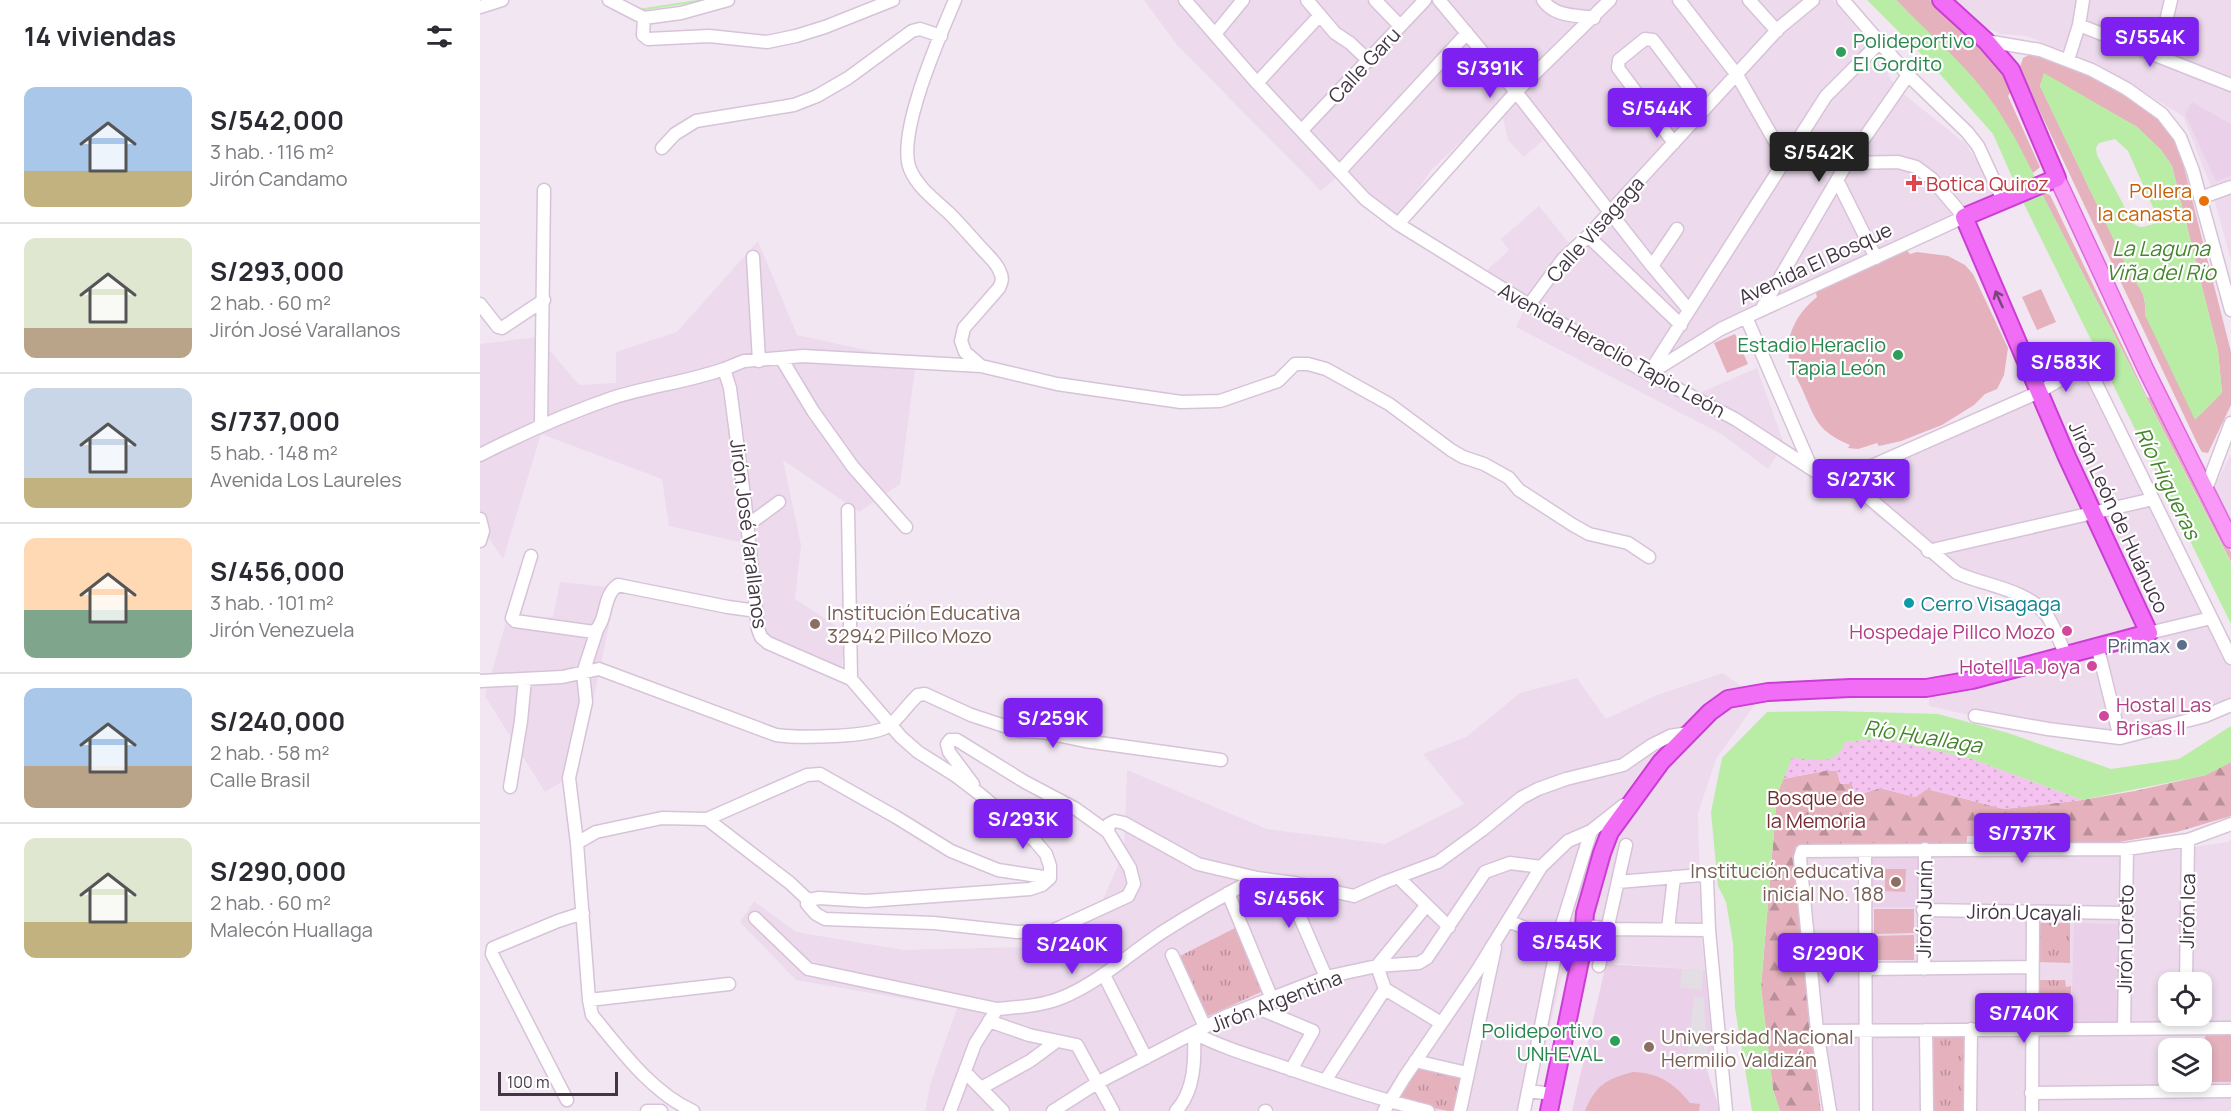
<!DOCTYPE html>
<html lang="es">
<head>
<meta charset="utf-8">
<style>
  :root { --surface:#fff; --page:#f7f7f7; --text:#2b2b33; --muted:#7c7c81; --line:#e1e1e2; --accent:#7e20ef }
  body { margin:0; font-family:Manrope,sans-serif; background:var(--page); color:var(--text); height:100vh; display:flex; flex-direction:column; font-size:22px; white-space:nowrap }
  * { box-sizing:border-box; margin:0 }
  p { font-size:20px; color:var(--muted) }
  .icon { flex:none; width:33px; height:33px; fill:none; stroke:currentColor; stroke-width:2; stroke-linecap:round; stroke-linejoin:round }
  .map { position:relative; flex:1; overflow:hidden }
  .details { display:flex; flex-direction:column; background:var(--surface); width:480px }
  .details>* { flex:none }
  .controls { position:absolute; left:1678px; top:972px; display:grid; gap:12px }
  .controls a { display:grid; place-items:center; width:54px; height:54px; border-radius:12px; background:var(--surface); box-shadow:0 3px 9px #0003; font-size:30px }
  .scale { position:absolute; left:18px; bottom:15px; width:120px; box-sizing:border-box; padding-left:6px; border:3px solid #433644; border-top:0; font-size:16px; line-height:21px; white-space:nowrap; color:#433644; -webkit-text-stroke:4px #fff; paint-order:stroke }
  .price { position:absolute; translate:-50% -51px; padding:0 14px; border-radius:6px; background:var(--accent); color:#fff; font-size:20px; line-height:39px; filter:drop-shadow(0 2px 3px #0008) }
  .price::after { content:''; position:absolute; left:50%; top:36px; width:18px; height:14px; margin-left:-9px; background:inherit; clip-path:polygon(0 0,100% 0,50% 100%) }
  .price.active { background:#222; color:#fff }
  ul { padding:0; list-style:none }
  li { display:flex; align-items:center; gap:18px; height:150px; padding:0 24px }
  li+li { border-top:2px solid var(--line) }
  li span { display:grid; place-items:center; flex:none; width:168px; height:120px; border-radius:12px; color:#555 }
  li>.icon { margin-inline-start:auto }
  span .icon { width:72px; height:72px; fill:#fffc; stroke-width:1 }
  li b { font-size:26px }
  h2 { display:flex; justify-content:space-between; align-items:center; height:72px; padding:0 24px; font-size:26px }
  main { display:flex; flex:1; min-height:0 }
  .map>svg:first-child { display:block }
  .residential { fill:#eddbed; fill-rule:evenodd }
  .education { fill:#ebd0ea }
  .forest { fill:url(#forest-firs) }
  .sand { fill:url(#sand-dots) }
  .park { fill:url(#park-tufts) }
  .garden { fill:#e4b1bd; fill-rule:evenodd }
  .parking { fill:#e3dee3 }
  .water { fill:#b9eca5; fill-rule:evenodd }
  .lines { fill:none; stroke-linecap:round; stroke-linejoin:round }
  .stream { stroke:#b9eca5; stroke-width:2 }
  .minor-casing { stroke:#d7c3d8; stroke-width:15 }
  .major-casing { stroke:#dd69dd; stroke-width:18 }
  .highway-casing { stroke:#cb3dd5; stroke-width:20 }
  .minor { stroke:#fff; stroke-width:12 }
  .major { stroke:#f998f7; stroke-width:15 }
  .highway { stroke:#f26df6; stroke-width:16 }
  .oneway { stroke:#784679 }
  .leisure-dot { fill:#2e9e5b; stroke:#fff; stroke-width:2 }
  .health-dot { fill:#e0444e; stroke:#fff; stroke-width:2 }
  .food-dot { fill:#e8710a; stroke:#fff; stroke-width:2 }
  .culture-dot { fill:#0f9aa8; stroke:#fff; stroke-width:2 }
  .education-dot { fill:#8d6e63; stroke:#fff; stroke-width:2 }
  .hotel-dot { fill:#d1479c; stroke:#fff; stroke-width:2 }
  .service-dot { fill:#5c6f8a; stroke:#fff; stroke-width:2 }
  .labels { text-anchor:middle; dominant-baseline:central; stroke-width:4.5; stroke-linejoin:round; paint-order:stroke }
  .leisure-label { font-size:20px; fill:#27864d; stroke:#fff; text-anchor:end }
  .street-label { font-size:20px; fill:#433644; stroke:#fff }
  .health-label { font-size:20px; fill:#be3a42; stroke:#fff; text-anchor:start }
  .food-label { font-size:20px; fill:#c56008; stroke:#fff; text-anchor:end }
  .culture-label { font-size:20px; fill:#0d838f; stroke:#fff; text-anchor:start }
  .education-label { font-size:20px; fill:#785e54; stroke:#fff; text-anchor:start }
  .hotel-label { font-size:20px; fill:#b23c85; stroke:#fff; text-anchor:end }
  .service-label { font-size:20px; fill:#4e5e75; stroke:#fff; text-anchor:end }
  .park-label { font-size:20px; fill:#732c31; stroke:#fff }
  .water-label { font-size:21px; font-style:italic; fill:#44842c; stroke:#fff }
</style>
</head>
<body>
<main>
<section class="details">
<h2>14 viviendas<svg class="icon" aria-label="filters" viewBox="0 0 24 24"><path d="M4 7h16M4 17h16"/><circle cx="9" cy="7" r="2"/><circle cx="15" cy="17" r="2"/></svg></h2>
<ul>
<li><span style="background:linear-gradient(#a9c7e8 70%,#c2b280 0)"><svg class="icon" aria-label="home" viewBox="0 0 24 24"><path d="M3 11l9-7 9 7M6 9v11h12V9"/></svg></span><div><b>S/542,000</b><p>3 hab. · 116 m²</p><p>Jirón Candamo</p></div></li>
<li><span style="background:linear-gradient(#dfe7d0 75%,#b9a48a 0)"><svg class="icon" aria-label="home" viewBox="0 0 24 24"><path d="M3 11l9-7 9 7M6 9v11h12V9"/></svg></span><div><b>S/293,000</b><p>2 hab. · 60 m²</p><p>Jirón José Varallanos</p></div></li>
<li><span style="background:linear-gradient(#c9d6e8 75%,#c2b280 0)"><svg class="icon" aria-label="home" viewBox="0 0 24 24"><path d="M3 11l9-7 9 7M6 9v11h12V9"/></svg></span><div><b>S/737,000</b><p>5 hab. · 148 m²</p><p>Avenida Los Laureles</p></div></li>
<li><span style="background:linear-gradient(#ffd9b3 60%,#7fa58c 0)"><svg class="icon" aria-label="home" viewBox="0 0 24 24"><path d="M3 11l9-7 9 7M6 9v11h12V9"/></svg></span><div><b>S/456,000</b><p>3 hab. · 101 m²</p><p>Jirón Venezuela</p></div></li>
<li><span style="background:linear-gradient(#a9c7e8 65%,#b9a48a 0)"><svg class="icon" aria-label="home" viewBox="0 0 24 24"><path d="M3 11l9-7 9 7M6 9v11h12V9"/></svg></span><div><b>S/240,000</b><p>2 hab. · 58 m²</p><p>Calle Brasil</p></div></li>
<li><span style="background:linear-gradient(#dfe7d0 70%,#c2b280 0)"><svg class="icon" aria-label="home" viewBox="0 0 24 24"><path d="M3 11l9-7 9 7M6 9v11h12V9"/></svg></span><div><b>S/290,000</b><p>2 hab. · 60 m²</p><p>Malecón Huallaga</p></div></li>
</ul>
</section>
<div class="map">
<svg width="1751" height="1111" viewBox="0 0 1751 1111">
  <defs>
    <pattern id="forest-firs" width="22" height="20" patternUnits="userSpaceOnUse" patternTransform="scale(1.5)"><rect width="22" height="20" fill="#e4b1bd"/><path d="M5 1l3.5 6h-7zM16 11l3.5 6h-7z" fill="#ba919b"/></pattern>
    <pattern id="sand-dots" width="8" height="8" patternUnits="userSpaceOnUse" patternTransform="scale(1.5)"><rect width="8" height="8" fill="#f5c3f0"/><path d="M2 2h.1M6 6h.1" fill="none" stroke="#d3a8cf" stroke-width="1.8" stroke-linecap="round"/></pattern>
    <pattern id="park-tufts" width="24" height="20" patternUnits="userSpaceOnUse" patternTransform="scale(1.5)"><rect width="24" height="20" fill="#e4b1bd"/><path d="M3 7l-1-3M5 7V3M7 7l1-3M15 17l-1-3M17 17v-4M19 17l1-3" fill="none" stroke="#ba919b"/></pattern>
  </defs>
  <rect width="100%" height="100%" fill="#f2e6f2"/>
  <path class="residential" d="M664 0H1353L1395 50 1416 88 1485 143 1520 198 1279 307 1170 362 1172 370 1215 395 1277 368 1304 444 1288 469 1243 435 1036 327 1048 302 1003 274 1029 250 1021 239 1059 206 1092 247 1126 213 1067 137 1044 157 1028 140 1020 105 951 170 918 221 887 198 864 171 841 191 697 45Z
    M1471 0H1751V261L1731 187 1703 116 1616 63 1546 36 1521 34 1495 23Z
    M278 241 317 335 436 361 420 484 379 512 303 460 321 545 315 599 367 633 361 669 274 639 264 543 189 526 182 479 61 434 23 559 0 525V344L58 337 99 385 136 383V352L197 332Z
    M1609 375 1751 662V704L1650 735 1537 726 1449 706V686L1586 653 1575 612 1538 587 1485 570 1444 551 1358 487 1558 394Z
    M1751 454V529L1732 491Z
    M80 582 137 588 98 772 65 792 5 696 26 622 73 617Z
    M1243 673 1279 699 1236 759 1218 813 1221 935 1225 970 1126 963 1085 962 1050 1111H445L451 1082 477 1008 316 980 260 922 274 901 316 932 423 950 553 947 616 915 644 852 647 770 787 829 905 844 984 804 943 754 986 737 1040 693 1097 678 1126 719 1177 695Z
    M1751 840V1111H1354L1333 986 1323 857 1390 856 1388 907H1448L1451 857 1660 855 1748 842ZM1689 982H1722V1016H1689ZM1689 1048H1722V1082H1689Z"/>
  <path class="education" d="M1712 102 1751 124V176L1736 182 1705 114Z
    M1392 856 1441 857V907H1390Z
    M1594 923 1639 924 1638 1022H1591Z
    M1126 964 1225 970 1234 1064 1227 1070 1240 1111H1092Z"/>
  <path class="forest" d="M1751 762V816L1697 832 1633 843 1557 845 1553 837 1487 836V845L1329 844 1315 847 1330 1028 1341 1111H1300L1293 1090 1281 987 1297 795 1303 779 1344 771H1357L1361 784 1372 783 1375 796 1400 788 1435 797 1447 789 1524 809 1602 800 1655 791 1726 775Z"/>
  <path class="sand" d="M1402 738 1492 759 1602 800 1524 809 1447 789 1435 797 1400 788 1375 796 1372 783 1360 784 1357 771H1344L1303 779 1312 757C1337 759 1353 767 1366 742Z"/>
  <path class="park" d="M1558 923H1590V963L1558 962Z
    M755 928 783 991 728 1016 698 957Z
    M1555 980H1585L1586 987 1591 986 1590 1021 1555 1024Z
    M1450 1033H1485V1111H1450Z
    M937 1064 984 1074 978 1111H968L911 1099Z"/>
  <path class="garden" d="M1416 0H1450L1516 63 1531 91 1528 96 1560 167 1553 173 1515 106 1491 77Z
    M1551 54C1576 56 1656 100 1676 117 1688 126 1694 138 1700 152L1751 352V405L1728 453 1722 452 1719 447 1544 78 1540 67 1543 58ZM1564 74 1657 127 1681 150 1692 166 1738 351 1742 393 1665 315C1666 296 1663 292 1652 277L1560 86Z
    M1561 192 1570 195 1667 397 1673 399 1751 552V562Z
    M1426 249 1430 254 1437 252 1468 256 1485 265 1493 274 1528 348 1524 375 1517 389 1505 394 1494 405 1462 425 1421 441 1399 446 1397 443 1378 449 1368 448 1370 445C1338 431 1336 421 1323 391 1319 382 1313 372 1310 362 1303 337 1318 312 1337 297L1335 289Z
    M1561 289 1576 322 1557 330 1542 297Z
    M1255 334 1268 364 1247 373 1234 343Z
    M1405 869H1426L1425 892 1405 891Z
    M1394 909H1434V933L1394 934Z
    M1434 935V960H1393V936Z
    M1751 1031V1082H1726L1725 1032Z
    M1153 1072C1179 1073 1194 1083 1210 1103L1220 1104 1219 1111H1105C1116 1085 1126 1079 1153 1072Z"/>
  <path class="parking" d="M1487 836 1553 837 1556 846 1488 845Z
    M1202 969 1223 970 1222 990 1200 987Z
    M1214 996 1224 998 1227 1055 1208 1053Z"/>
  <path class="water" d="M1387 0H1416C1449 34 1488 66 1515 106 1533 132 1549 163 1561 192L1751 563V624L1544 204 1513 134 1451 64Z
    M1564 73 1657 127 1681 150 1692 166 1738 351 1742 393 1715 420 1665 315C1666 296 1663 292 1652 278L1560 86ZM1635 139 1648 151 1676 214 1678 218 1676 223C1667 226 1660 230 1653 223L1617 155 1616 148 1619 143Z
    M1355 711 1458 714 1528 733 1631 769 1699 759 1751 726V762L1726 775 1602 800 1492 759 1402 738 1366 742C1353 768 1338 759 1312 758L1297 795 1281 987 1293 1090 1300 1111H1272L1255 1008 1253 943 1246 902 1238 886 1231 812 1242 758 1287 712Z"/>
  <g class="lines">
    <path class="stream" d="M158 10 224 0"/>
    <defs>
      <path id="minor" d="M129 0 164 18 201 13 248 0
        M475 0C460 36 416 134 430 169 438 188 455 200 469 213 481 225 492 238 503 250 509 257 517 263 520 272 523 278 522 282 519 288L484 328 481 341 485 352 501 366 577 384 701 402 740 401 772 390 798 381 815 364H828L846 369 909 404 971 450 983 457 1004 464 1029 478 1039 490 1093 525 1109 534 1148 543 1169 557
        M705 0 777 83 885 199 918 224 1049 305 1169 374 1255 419 1353 483 1388 497 1477 573C1505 586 1549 589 1568 617 1575 628 1580 643 1586 655
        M827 0 855 33 870 43 889 61
        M895 0 920 26
        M959 0 1036 92 1172 266 1209 310
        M1063 0C1074 17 1096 15 1114 18
        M1269 0 1297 31
        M1363 0 1428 75 1487 132 1498 146 1524 202
        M0 7 22 0
        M164 18 163 35 168 39 229 36 287 42 316 36 345 27 413 0
        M1599 25 1751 85
        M735 34 763 0
        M1506 41 1560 50 1612 70 1647 89 1682 114 1700 137 1713 171 1751 310
        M1678 55 1691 0
        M1588 60 1599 25 1603 0
        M777 83 840 15
        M822 130 945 0
        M1194 143 1138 68 1139 60 1165 39 1173 40 1225 109
        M182 148 195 134 216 121 314 105 337 96 368 78 432 31 440 29 461 36
        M860 171 987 33
        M1357 180 1396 258
        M1720 198 1751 187
        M918 224 1036 92 1130 0
        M1108 236 1201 325
        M273 257 279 361
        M1172 266 1197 229
        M0 304 18 327 22 328 64 300
        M1049 305 1083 259 1108 236 1299 28 1333 0
        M1281 310 1367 163 1428 75
        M1266 317 1331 467
        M301 358 333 411 373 467 426 527
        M244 369 264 361 323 356 501 366
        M1171 370 1346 96 1399 43
        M1169 374 1241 329 1266 317 1484 217 1451 178 1436 167 1418 162 1367 163 1305 159 1257 75 1199 0
        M61 425 64 190
        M0 455C43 433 86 414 132 398 169 386 208 382 244 369L250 388 265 503 278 629 281 637 288 643 371 679 421 737 438 752 476 776 501 795 555 841 566 854 570 866V878L562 885 550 889 386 901 339 898 328 900 327 904 336 914 345 919 454 923 537 932 572 931 648 896 654 884 650 868 628 832 629 824 635 821 644 823 718 864 777 878 815 883 874 896 905 882 958 862 1002 830 1041 798 1058 789 1086 779 1143 765 1172 745 1190 736 1208 733
        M1353 483 1559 392 1598 369 1604 367 1609 369 1751 658
        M1726 489 1751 423
        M368 510 371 679
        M0 519 3 531 0 541
        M268 525 299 502
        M1448 551 1673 499
        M51 556 32 618 35 621 114 632C128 620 122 596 138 585L248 607 277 611
        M1669 633 1731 618
        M1617 645 1640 738
        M0 681 82 677 119 669 296 735C317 738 394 738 410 725 420 717 428 704 438 695L445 694 491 715 540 731 562 732 605 741 741 760
        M1495 716 1568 729 1640 738 1725 716 1751 705
        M493 784 469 752 467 744 470 740H477L545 782 596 809 628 832
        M30 787 41 721 45 679
        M227 819 327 775 340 774 416 817 471 851 518 870 570 878
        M97 843 89 778 106 702 103 673 117 630
        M1385 851 1386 1111
        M918 877 969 927
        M1138 882 1221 875 1227 879 1229 930 1246 1111
        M815 883 809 892 846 977
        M748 893 792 999
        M946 906 897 966 905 989 961 1023
        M1443 910 1645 913
        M275 918 328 969 517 1009
        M1028 921 1102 951
        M1103 925 1126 929 1229 930
        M1188 929 1194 877
        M692 955 725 1027
        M1119 966 1146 845
        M1385 969 1552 967
        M1444 969 1445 849
        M624 975 666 1058
        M1706 982 1708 840
        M109 1000 249 984
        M773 1006 833 1031 811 1070
        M509 1021 549 1035 597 1045 633 1111
        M1644 1029 1647 849
        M1446 1030 1447 1111
        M1337 1031 1751 1028
        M935 1061 987 1073
        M485 1072 523 1111
        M845 1081 905 989
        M501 1088 550 1061 577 1041
        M1048 1091 1073 1094
        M1551 1093 1751 1091
        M87 1100 12 954 13 948 78 921 103 913
        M167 1111H181
        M213 1111C171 1092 141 1050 112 1015L109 1000 97 843 116 832 182 818 227 819 310 883 328 900
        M470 1111 495 1044 517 1009C538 1007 561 1006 581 998 618 983 648 955 681 933 712 913 744 895 777 878
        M573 1111 617 1083 746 1016 846 977 897 966 939 963 947 958 1005 872 1030 863 1061 867
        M696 1111C715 1091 715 1059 714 1033 745 1049 778 1058 810 1069 856 1085 901 1100 948 1111
        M785 1111H786
        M904 1111 924 1078 997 971 1061 867 1088 841 1111 831 1144 805
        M980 1111 1015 948
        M1044 1111 1080 931 1111 831
        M1350 1111 1337 1031 1320 858 1322 851 1647 849 1708 840 1751 824
        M1490 1111 1491 1029
        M1552 1111 1553 912"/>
      <path id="major" d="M1577 178 1666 370 1751 540"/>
      <path id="highway" d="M1069 1111 1102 951 1105 913 1122 853 1130 832 1181 762 1230 712 1248 699 1288 692 1370 688H1446L1492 680 1669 633 1587 457 1484 217 1577 178 1531 70 1506 41 1461 0"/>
    </defs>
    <use href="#minor" class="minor-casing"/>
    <use href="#major" class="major-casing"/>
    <use href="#highway" class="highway-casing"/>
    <use href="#minor" class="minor"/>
    <use href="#major" class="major"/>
    <use href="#highway" class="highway"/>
  </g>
  <defs><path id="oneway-shaft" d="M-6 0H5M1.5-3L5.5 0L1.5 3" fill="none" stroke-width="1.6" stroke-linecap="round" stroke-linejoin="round" transform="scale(1.5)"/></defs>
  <use class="oneway" href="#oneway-shaft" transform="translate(1519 299) rotate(-114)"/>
  <g class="leisure-dot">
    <circle cx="1361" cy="52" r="6"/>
    <circle cx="1418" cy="355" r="6"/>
    <circle cx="1135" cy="1041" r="6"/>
  </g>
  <path class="health-dot" d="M1431 174h6v6h6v6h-6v6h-6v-6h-6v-6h6z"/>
  <circle class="food-dot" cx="1724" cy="201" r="6"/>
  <circle class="culture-dot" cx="1429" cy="603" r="6"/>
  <g class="education-dot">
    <circle cx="335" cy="624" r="6"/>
    <circle cx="1416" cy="882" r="6"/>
    <circle cx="1169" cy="1047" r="6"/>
  </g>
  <g class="hotel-dot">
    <circle cx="1587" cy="631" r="6"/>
    <circle cx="1612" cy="666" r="6"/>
    <circle cx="1624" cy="716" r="6"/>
  </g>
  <circle class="service-dot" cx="1702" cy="645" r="6"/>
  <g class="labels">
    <g class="leisure-label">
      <text x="1373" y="40" text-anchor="start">Polideportivo<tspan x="1373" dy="23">El Gordito</tspan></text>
      <text x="1406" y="344">Estadio Heraclio<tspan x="1406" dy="23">Tapia León</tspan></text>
      <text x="1123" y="1030">Polideportivo<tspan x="1123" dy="23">UNHEVAL</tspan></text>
    </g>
    <g class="street-label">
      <text transform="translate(884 65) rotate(-47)">Calle Garu</text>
      <text transform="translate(1115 229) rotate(-48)">Calle Visagaga</text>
      <text transform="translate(1335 263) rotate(-25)">Avenida El Bosque</text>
      <text transform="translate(1132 350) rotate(29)">Avenida Heraclio Tapio León</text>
      <text transform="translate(1639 517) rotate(65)">Jirón León de Huánuco</text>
      <text transform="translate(269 534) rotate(83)">Jirón José Varallanos</text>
      <text transform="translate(1444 909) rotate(-89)">Jirón Junín</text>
      <text transform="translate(1707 911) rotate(-89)">Jirón Ica</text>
      <text transform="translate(1544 912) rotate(1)">Jirón Ucayali</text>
      <text transform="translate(1645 939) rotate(-89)">Jirón Loreto</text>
      <text transform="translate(796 1001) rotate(-21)">Jirón Argentina</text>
    </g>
    <g class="health-label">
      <text x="1446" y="183">Botica Quiroz</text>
    </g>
    <g class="food-label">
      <text x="1712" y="190">Pollera<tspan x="1712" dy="23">la canasta</tspan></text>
    </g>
    <g class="culture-label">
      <text x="1441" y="603">Cerro Visagaga</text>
    </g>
    <g class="education-label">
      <text x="347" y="612">Institución Educativa<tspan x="347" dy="23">32942 Pillco Mozo</tspan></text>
      <text x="1404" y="870" text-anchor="end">Institución educativa<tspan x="1404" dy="23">inicial No. 188</tspan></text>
      <text x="1181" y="1036">Universidad Nacional<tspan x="1181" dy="23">Hermilio Valdizán</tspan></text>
    </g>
    <g class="hotel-label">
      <text x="1575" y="631">Hospedaje Pillco Mozo</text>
      <text x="1600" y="666">Hotel La Joya</text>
      <text x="1636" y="704" text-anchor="start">Hostal Las<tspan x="1636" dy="23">Brisas II</tspan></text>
    </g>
    <g class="service-label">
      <text x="1690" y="645">Primax</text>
    </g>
    <g class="park-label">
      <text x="1336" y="797">Bosque de<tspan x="1336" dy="23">la Memoria</tspan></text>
    </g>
    <g class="water-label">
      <text x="1681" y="248">La Laguna<tspan x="1681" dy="24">Viña del Rio</tspan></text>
      <text transform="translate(1688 483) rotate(64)">Río Higueras</text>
      <text transform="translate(1443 736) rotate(9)">Río Huallaga</text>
    </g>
  </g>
</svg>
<div class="controls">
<a><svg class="icon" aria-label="locate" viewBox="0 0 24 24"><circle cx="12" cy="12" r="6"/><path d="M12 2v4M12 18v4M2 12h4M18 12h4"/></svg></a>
<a><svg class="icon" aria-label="layers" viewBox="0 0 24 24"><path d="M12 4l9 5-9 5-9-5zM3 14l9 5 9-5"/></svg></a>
</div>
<div class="scale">100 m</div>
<b class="price" style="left:1670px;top:68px">S/554K</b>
<b class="price" style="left:1010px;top:99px">S/391K</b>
<b class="price" style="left:1177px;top:139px">S/544K</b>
<b class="price active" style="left:1339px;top:183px">S/542K</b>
<b class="price" style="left:1586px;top:393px">S/583K</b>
<b class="price" style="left:1381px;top:510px">S/273K</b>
<b class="price" style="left:573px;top:749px">S/259K</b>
<b class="price" style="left:543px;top:850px">S/293K</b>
<b class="price" style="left:1542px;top:864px">S/737K</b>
<b class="price" style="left:809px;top:929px">S/456K</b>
<b class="price" style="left:1087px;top:973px">S/545K</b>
<b class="price" style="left:592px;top:975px">S/240K</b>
<b class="price" style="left:1348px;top:984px">S/290K</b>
<b class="price" style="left:1544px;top:1044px">S/740K</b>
</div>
</main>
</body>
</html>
